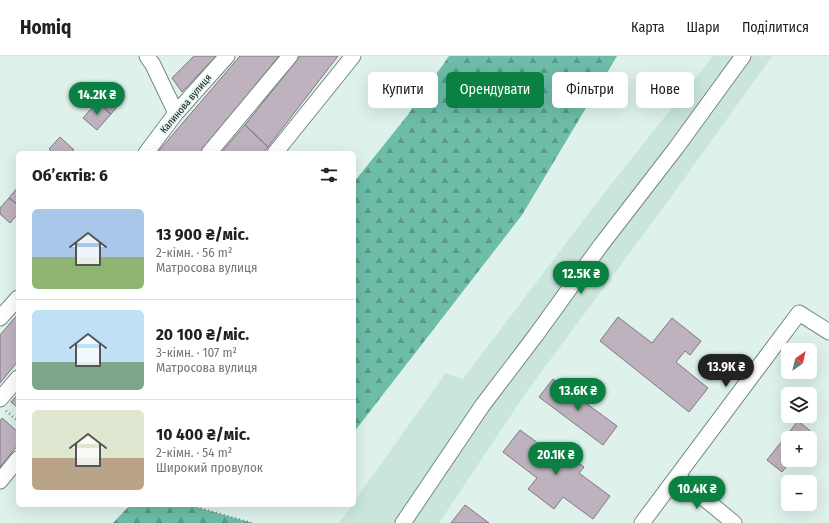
<!DOCTYPE html>
<html lang="uk">
<head>
<meta charset="utf-8">
<style>
  :root { --surface:#fff; --page:#f2f2f2; --text:#202124; --muted:#757577; --line:#e0e0e0; --accent:#0b8043 }
  body { margin:0; font-family:"Fira Sans Condensed",sans-serif; background:var(--page); color:var(--text); height:100vh; display:flex; flex-direction:column; font-size:15px; white-space:nowrap }
  * { box-sizing:border-box; margin:0 }
  p { font-size:13px; color:var(--muted) }
  .icon { flex:none; width:22px; height:22px; fill:none; stroke:currentColor; stroke-width:2; stroke-linecap:round; stroke-linejoin:round }
  .map { position:relative; flex:1; overflow:hidden }
  .details { position:absolute; left:16px; top:95px; width:340px; height:356px; display:flex; flex-direction:column; background:var(--surface); border-radius:6px; box-shadow:0 4px 16px #0002 }
  .details>* { flex:none }
  .hud { position:absolute; left:368px; top:16px; width:380px; height:36px; display:flex; gap:8px }
  .needle { width:26px; rotate:34deg }
  .fabs { position:absolute; left:781px; top:287px; display:grid; gap:8px }
  .fabs a { display:grid; place-items:center; width:36px; height:36px; border-radius:6px; background:var(--surface); box-shadow:0 4px 16px #0002; font-size:20px }
  .price { position:absolute; translate:-50% -34px; padding:0 9px; border-radius:14px; background:var(--accent); color:#fff; font-size:13px; line-height:26px; filter:drop-shadow(0 1px 2px #0008) }
  .price::after { content:''; position:absolute; left:50%; top:24px; width:12px; height:9px; margin-left:-6px; background:inherit; clip-path:polygon(0 0,100% 0,50% 100%) }
  .price.selected { background:#222; color:#fff }
  ul { padding:0; list-style:none }
  li { display:flex; align-items:center; gap:12px; height:100px; padding:0 16px }
  li+li { border-top:1px solid var(--line) }
  li span { display:grid; place-items:center; flex:none; width:112px; height:80px; border-radius:6px; color:#555 }
  li>.icon { margin-inline-start:auto }
  span .icon { width:48px; height:48px; fill:#fffc; stroke-width:1 }
  li b { font-size:17px }
  h2 { display:flex; justify-content:space-between; align-items:center; height:48px; padding:0 16px; font-size:17px }
  .tag { padding:0 14px; border-radius:6px; background:var(--surface); box-shadow:0 4px 16px #0002; font-size:14px; line-height:36px }
  .tag.selected { background:var(--accent); color:#fff }
  header { display:flex; align-items:center; gap:24px; box-sizing:border-box; height:56px; padding:0 20px; background:var(--surface); border-bottom:1px solid var(--line) }
  header strong { font-size:19px }
  nav { display:flex; gap:22px; margin-inline-start:auto; font-size:14px }
  .map>svg:first-child { display:block }
  .built { fill:#c9e5dc }
  .forest { fill:url(#forest-firs) }
  .building { fill:#beb2be; stroke:#827782 }
  .lines { fill:none; stroke-linecap:round; stroke-linejoin:round }
  .minor-casing { stroke:#778883; stroke-width:17 }
  .path { stroke:#7e8b87; stroke-width:2.5; stroke-dasharray:1 3; stroke-linecap:butt }
  .minor { stroke:#fff; stroke-width:15 }
  .labels { text-anchor:middle; dominant-baseline:central; stroke-width:3; stroke-linejoin:round; paint-order:stroke }
  .street-label { font-size:10px; fill:#151c1a; stroke:#def1eb }
</style>
</head>
<body>
<header>
<strong>Homiq</strong>
<nav><a>Карта</a><a>Шари</a><a>Поділитися</a></nav>
</header>
<div class="map">
<svg width="829" height="467" viewBox="0 0 829 467">
  <defs>
    <pattern id="forest-firs" width="22" height="20" patternUnits="userSpaceOnUse"><rect width="22" height="20" fill="#6dbda9"/><path d="M5 1l3.5 6h-7zM16 11l3.5 6h-7z" fill="#589989"/></pattern>
  </defs>
  <rect width="100%" height="100%" fill="#def1eb"/>
  <path class="built" d="M713 0H772L666 148 527 335 439 467H339L352 449H354V446L446 317 463 323 598 145Z"/>
  <path class="forest" d="M449 0H617L522 159 354 376V126L407 60Z
    M130 449H189L252 467H113Z"/>
  <path class="building" d="M194 0H216L182 36 172 22Z
    M240 0H279L200 97H157Z
    M300 0H338L268 91 245 69Z
    M109 33 122 45 111 58 97 46Z
    M97 46 111 58 97 74 83 62Z
    M245 69 268 91 263 97H221Z
    M60 81 74 94 70 97H53L49 93Z
    M18 131V149L9 142Z
    M9 142 18 149V158L10 167 0 158V152Z
    M18 258V305L0 327V279Z
    M618 261 652 287 672 262 701 285 690 299 685 295 676 306 708 332 689 356 600 285Z
    M553 323 617 370 603 389 539 341Z
    M18 338V352L11 346Z
    M2 362 18 376V389L0 411V365Z
    M798 365 813 377 809 382H788V404H792L782 416 767 404Z
    M520 374 556 400 561 394 584 411 579 417 610 440 593 463 563 441 554 453 528 433 537 422 503 396Z
    M465 449 489 467H451Z"/>
  <g class="lines">
    <defs>
      <path id="minor" d="M147 0 153 9 176 57
        M146 97 176 57 227 0
        M209 97 290 0
        M275 97 353 0
        M0 262 18 242
        M0 343 18 322
        M677 420 734 467
        M0 425 18 403
        M403 467 482 350 536 279 601 189 676 92 743 0
        M642 467 799 257 829 276"/>
    </defs>
    <use href="#minor" class="minor-casing"/>
    <path class="path" d="M6 355 18 365
      M189 449 252 467"/>
    <use href="#minor" class="minor"/>
  </g>
  <g class="labels">
    <g class="street-label">
      <text transform="translate(186 48) rotate(-50)">Калинова вулиця</text>
    </g>
  </g>
</svg>
<div class="fabs">
<a><svg class="needle" viewBox="-14 -14 28 28"><path d="M0-13l5 13h-10z" fill="#e53935"/><path d="M0 13l5-13h-10z" fill="#757577"/></svg></a>
<a><svg class="icon" aria-label="layers" viewBox="0 0 24 24"><path d="M12 4l9 5-9 5-9-5zM3 14l9 5 9-5"/></svg></a>
<a>+</a>
<a>−</a>
</div>
<b class="price" style="left:97px;top:60px">14.2K ₴</b>
<b class="price" style="left:581px;top:239px">12.5K ₴</b>
<b class="price selected" style="left:726px;top:332px">13.9K ₴</b>
<b class="price" style="left:578px;top:356px">13.6K ₴</b>
<b class="price" style="left:556px;top:420px">20.1K ₴</b>
<b class="price" style="left:697px;top:454px">10.4K ₴</b>
<div class="hud">
<a class="tag">Купити</a>
<a class="tag selected">Орендувати</a>
<a class="tag">Фільтри</a>
<a class="tag">Нове</a>
</div>
<section class="details">
<h2>Об’єктів: 6<svg class="icon" aria-label="filters" viewBox="0 0 24 24"><path d="M4 7h16M4 17h16"/><circle cx="9" cy="7" r="2"/><circle cx="15" cy="17" r="2"/></svg></h2>
<ul>
<li><span style="background:linear-gradient(#a9c7e8 60%,#8fb573 0)"><svg class="icon" aria-label="home" viewBox="0 0 24 24"><path d="M3 11l9-7 9 7M6 9v11h12V9"/></svg></span><div><b>13 900 ₴/міс.</b><p>2-кімн. · 56 m²</p><p>Матросова вулиця</p></div></li>
<li><span style="background:linear-gradient(#bfe0f5 65%,#7fa58c 0)"><svg class="icon" aria-label="home" viewBox="0 0 24 24"><path d="M3 11l9-7 9 7M6 9v11h12V9"/></svg></span><div><b>20 100 ₴/міс.</b><p>3-кімн. · 107 m²</p><p>Матросова вулиця</p></div></li>
<li><span style="background:linear-gradient(#dfe7d0 60%,#b9a48a 0)"><svg class="icon" aria-label="home" viewBox="0 0 24 24"><path d="M3 11l9-7 9 7M6 9v11h12V9"/></svg></span><div><b>10 400 ₴/міс.</b><p>2-кімн. · 54 m²</p><p>Широкий провулок</p></div></li>
</ul>
</section>
</div>
</body>
</html>
